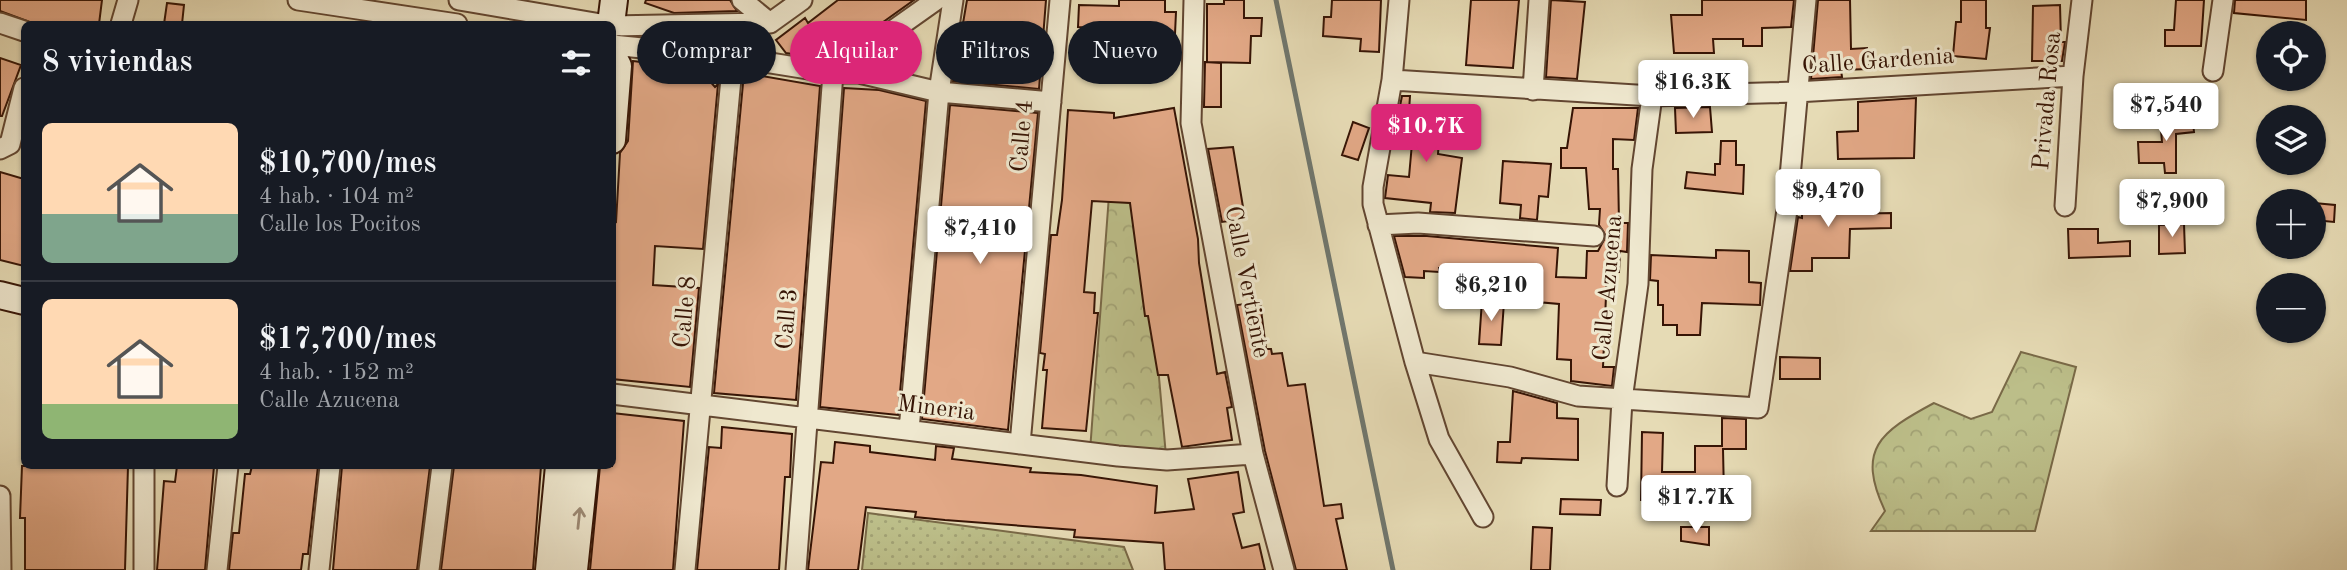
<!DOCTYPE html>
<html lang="es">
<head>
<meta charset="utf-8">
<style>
  :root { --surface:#171b24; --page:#242831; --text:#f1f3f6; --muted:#9ea1a6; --line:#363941; --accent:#db2777 }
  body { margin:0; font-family:"Old Standard TT",serif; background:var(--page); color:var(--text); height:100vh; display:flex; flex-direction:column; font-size:26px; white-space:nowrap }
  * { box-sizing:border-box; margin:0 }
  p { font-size:23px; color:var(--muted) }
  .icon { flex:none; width:38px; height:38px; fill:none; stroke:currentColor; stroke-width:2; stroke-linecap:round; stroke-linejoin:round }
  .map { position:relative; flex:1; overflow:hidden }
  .panel { position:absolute; left:21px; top:21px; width:595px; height:448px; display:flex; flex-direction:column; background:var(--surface); border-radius:10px; box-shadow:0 2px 5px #0004 }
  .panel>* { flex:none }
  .hud { position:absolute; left:637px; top:21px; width:665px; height:63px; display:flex; gap:14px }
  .buttons { position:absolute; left:2256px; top:21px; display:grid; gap:14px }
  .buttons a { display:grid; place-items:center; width:70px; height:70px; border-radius:50%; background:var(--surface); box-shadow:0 2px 5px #0004; font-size:35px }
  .price { position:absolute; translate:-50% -60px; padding:0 16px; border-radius:7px; background:#fff; color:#222; font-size:23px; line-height:46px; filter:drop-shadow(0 2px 4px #0008) }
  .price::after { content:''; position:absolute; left:50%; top:42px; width:21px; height:16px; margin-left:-10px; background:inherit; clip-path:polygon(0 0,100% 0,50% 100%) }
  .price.selected { background:var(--accent); color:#fff }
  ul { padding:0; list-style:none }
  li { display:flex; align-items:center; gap:21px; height:175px; padding:0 21px }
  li+li { border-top:2px solid var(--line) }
  li span { display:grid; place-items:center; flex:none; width:196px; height:140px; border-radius:10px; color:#555 }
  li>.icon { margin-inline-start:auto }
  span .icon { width:84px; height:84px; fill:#fffc; stroke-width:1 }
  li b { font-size:30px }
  h2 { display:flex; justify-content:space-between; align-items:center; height:84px; padding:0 21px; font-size:30px }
  .pill { padding:0 24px; border-radius:32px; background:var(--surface); box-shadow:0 2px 5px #0004; font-size:24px; line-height:63px }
  .pill.selected { background:var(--accent); color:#fff }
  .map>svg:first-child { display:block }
  .grass { fill:url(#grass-dots); stroke:#796947; stroke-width:2 }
  .forest { fill:url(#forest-crowns); stroke:#796947; stroke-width:2 }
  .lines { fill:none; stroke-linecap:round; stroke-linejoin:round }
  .stream { stroke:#70776e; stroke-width:5 }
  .building { fill:#e2a886; stroke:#361405; stroke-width:2 }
  .street-casing { stroke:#624631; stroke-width:23 }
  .secondary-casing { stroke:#361405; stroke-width:30 }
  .street { stroke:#efe8cf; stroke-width:19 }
  .secondary { stroke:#efe8cf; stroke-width:26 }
  .oneway { stroke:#9c8974 }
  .labels { text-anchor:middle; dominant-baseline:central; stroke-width:6; stroke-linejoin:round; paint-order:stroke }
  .street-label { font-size:24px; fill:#361405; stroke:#efe8cf }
</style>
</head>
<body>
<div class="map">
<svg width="2347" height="570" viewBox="0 0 2347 570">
  <defs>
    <pattern id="grass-dots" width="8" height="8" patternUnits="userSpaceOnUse" patternTransform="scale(1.75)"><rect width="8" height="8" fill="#bcbe89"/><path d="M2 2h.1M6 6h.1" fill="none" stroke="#a2a275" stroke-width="1.8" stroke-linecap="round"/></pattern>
    <pattern id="forest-crowns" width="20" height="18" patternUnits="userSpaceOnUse" patternTransform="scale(1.75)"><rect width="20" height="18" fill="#bcbe89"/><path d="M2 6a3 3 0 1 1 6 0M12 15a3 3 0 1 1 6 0" fill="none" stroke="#a2a275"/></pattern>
  </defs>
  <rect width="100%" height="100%" fill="#e6dbb5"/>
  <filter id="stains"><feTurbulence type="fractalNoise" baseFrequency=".00286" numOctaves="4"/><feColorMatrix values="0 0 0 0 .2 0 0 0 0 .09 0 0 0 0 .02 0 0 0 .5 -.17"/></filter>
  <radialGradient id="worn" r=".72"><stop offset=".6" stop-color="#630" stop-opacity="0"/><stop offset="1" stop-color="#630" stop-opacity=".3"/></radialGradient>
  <path class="grass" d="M868 513 1124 547 1133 570H862Z"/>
  <path class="forest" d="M1114 128 1137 130 1166 456 1090 451Z
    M2021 352 2076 367 2035 531H1871L1885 511C1856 449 1880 432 1934 403L1971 419 1992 412Z"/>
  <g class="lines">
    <path class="stream" d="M1276 0 1393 570"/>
  </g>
  <path class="building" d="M0 0H102L99 24H35L0 11Z
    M646 0H730L737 11 674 13 645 3Z
    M838 0H914L830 60 786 53 776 40 805 18 808 23Z
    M967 0H1046L1039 89 953 81Z
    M1119 0H1165V12H1176L1175 34 1078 27 1079 5 1119 6Z
    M1224 0H1244V18H1262L1261 36H1251L1250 63 1207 62V4H1224Z
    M1332 0H1381L1379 52 1360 51 1361 39 1323 36 1324 17H1331Z
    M1471 0H1519L1513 68 1466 65Z
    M1551 0 1585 2 1577 79 1546 77Z
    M1702 0H1794L1791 27 1762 28V46H1743V39H1713L1714 53H1674L1671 15H1702Z
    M1818 0H1850L1851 49 1867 48 1868 69 1841 70 1842 77 1811 79Z
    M1961 0H1986V28H1990L1986 59 1953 56 1956 22H1961Z
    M2176 0H2204L2201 46H2165V30H2174Z
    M2235 0H2306V20L2234 13Z
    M167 3 184 5 182 24H164Z
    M2060 5 2061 42H2065L2062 61H2032L2033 6Z
    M0 58 21 65 2 116H0Z
    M633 61 713 71 707 78 715 87 718 84 703 249 655 246 653 285 699 288 690 387 612 379V221L616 222 620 153 628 141Z
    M1205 62 1221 63V107H1204Z
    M744 73 820 86 796 400 714 393Z
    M844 88 879 90 926 101 898 415 820 407Z
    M1402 96H1410L1409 111 1441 114 1438 154 1462 158 1455 213 1430 212 1431 203 1385 198 1388 175 1409 177 1413 132 1395 131Z
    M1916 98 1914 158 1838 159 1837 132 1858 131V102Z
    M950 105 1038 113 1008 430 922 419Z
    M1710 107 1712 132 1676 133 1675 108Z
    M1174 108 1198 239 1199 263 1217 374 1225 372 1232 407 1227 408 1232 440 1182 447 1168 375H1158L1148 316H1145L1130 203 1092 201 1084 292 1095 293 1094 313H1098L1086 431 1042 428 1047 370H1043L1045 354 1040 353 1051 235H1057L1062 200 1068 110 1114 113V118Z
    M1573 108H1638L1634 140 1613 139V169H1618L1619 223H1628L1627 252 1620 251 1619 272H1607L1603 367H1614L1612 386 1571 381V360L1557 359 1559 304 1526 301 1528 270 1439 268V272L1424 271V278L1405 277 1394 236H1427L1558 248 1556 277 1586 278 1587 251H1598L1606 236 1599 225 1600 209H1589L1586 168H1561V148H1567Z
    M2192 114 2194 132 2176 134V173H2165L2164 163H2139L2138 142H2162L2160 118Z
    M1353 122 1369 128 1358 160 1342 155Z
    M1721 141H1736V165H1744L1743 194 1685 188 1687 172 1715 175V164H1720Z
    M1233 147 1245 219 1222 222 1208 149Z
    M1503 161 1551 164 1548 197 1539 196 1537 220 1520 218 1521 205 1500 203Z
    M0 172 24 179V266L0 260Z
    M1802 191H1840L1841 214 1891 213V228L1850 229 1849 258H1812V271H1790L1798 217 1802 218Z
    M2314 203 2335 205 2334 222 2314 220Z
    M2184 224 2185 253 2159 254V225Z
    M2068 229H2098V243L2130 241V256L2069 258Z
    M1716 250 1749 251V282L1761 283 1760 305 1702 303 1700 335H1677V325H1663V305H1658V281L1650 280 1651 255 1716 258Z
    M1482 300 1504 302 1501 345 1479 344Z
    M1260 302 1266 349H1271L1272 354 1282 353 1288 386 1305 384 1324 506 1341 504 1343 518 1336 519 1347 570H1296L1265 451 1237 305Z
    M1780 357 1820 358V379H1780Z
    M1513 391 1557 403V418L1578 419V460L1522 458 1521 463 1497 462 1498 442H1510Z
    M612 413 684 421 673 570H590L600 466H612Z
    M1722 418 1746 419V449H1723L1724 495H1683V501L1641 500 1642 432 1663 433 1662 472H1695V446H1722Z
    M722 427 792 434 790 477H785L779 570H697L709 447 721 448Z
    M835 442 870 446V452L935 460 936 446 954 448 952 459 1031 468 1030 472 1081 475 1157 486 1155 513 1194 509 1188 479 1238 472 1244 512 1233 514 1242 548 1259 544 1265 570H1165L1163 543 1074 537 1075 530 945 520 915 517 916 512 866 507 858 570H808L821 462 833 463Z
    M22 466H128L125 570H25V518H20Z
    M177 466H214L205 570H157L164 481 175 482Z
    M252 466H318L308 554H303L301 570H229L233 533H239L245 474H250Z
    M342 466H430L417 570H333Z
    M454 466H541L533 570H441Z
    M1561 499 1601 500 1600 515 1560 514Z
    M1533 527 1552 528 1550 570H1531Z
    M1681 527H1709V545L1681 541Z"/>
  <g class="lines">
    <defs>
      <path id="street" d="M298 0 457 24
        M459 0 601 24
        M742 0 770 23
        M1194 0 1191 123 1253 454 1284 570
        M1399 0 1392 80 1373 187V204L1415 362 1439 439 1483 517
        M0 23 24 31
        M770 23 802 0
        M121 24 128 0
        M612 26 770 23
        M612 45 733 57 833 73H859L939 92 1051 102
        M2213 71 2223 0
        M833 73 936 0
        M1392 80 1652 96 1796 92 2073 76
        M1533 90 1539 0
        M0 149 10 144 24 88
        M2065 206 2073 76 2082 0
        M1378 225 1418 223 1594 236
        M1415 362 1510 377 1578 396 1758 408 1787 210 1806 0
        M612 394 1118 456 1167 460 1253 454
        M909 430 939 92 953 0
        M1020 444 1060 0
        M1617 486 1622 400 1638 284 1642 169 1652 96
        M0 496 1 570
        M144 570V466
        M217 570 228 466
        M319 570 330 466
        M429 570 442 466
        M685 570 733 57
        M796 570 833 73"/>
      <path id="secondary" d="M611 24 614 0
        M612 54 618 66 612 140
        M0 295 24 301
        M549 570 559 466
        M574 570 585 466"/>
    </defs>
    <use href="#street" class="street-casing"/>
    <use href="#secondary" class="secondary-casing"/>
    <use href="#street" class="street"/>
    <use href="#secondary" class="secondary"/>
  </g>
  <defs><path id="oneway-shaft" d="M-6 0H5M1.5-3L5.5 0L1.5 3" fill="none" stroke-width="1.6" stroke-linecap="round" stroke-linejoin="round" transform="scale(1.75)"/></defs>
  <use class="oneway" href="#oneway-shaft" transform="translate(579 518) rotate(-84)"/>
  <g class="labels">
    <g class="street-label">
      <text transform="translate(1878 62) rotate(-4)">Calle Gardenia</text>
      <text transform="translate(2048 101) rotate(-85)">Privada Rosa</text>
      <text transform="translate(1023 136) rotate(-85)">Calle 4</text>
      <text transform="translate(1246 282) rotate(79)">Calle Vertiente</text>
      <text transform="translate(1609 288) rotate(-85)">Calle Azucena</text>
      <text transform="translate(686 312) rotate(-85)">Calle 8</text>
      <text transform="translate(788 319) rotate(-85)">Call 3</text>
      <text transform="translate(936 409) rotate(7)">Mineria</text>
    </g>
  </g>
  <rect width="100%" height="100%" filter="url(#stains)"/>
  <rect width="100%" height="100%" fill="url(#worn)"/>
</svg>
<div class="buttons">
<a><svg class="icon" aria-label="locate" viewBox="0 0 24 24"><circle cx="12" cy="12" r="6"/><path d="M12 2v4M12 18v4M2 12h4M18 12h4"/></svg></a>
<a><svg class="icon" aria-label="layers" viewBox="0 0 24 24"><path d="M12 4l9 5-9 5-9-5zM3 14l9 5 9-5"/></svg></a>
<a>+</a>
<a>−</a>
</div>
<b class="price" style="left:1693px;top:120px">$16.3K</b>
<b class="price" style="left:2166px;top:143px">$7,540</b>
<b class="price selected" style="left:1426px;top:164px">$10.7K</b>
<b class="price" style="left:1828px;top:229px">$9,470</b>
<b class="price" style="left:2172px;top:239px">$7,900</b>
<b class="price" style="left:980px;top:266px">$7,410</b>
<b class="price" style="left:1491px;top:323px">$6,210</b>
<b class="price" style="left:1696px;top:535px">$17.7K</b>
<div class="hud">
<a class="pill">Comprar</a>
<a class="pill selected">Alquilar</a>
<a class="pill">Filtros</a>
<a class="pill">Nuevo</a>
</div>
<section class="panel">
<h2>8 viviendas<svg class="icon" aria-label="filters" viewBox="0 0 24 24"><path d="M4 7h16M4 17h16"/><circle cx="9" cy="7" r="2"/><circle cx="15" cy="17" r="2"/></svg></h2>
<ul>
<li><span style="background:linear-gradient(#ffd9b3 65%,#7fa58c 0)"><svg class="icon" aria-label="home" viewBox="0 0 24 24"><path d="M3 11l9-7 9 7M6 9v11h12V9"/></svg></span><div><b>$10,700/mes</b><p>4 hab. · 104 m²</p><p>Calle los Pocitos</p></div></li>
<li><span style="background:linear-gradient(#ffd9b3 75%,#8fb573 0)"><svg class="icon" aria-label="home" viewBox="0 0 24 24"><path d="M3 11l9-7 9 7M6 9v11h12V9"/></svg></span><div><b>$17,700/mes</b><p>4 hab. · 152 m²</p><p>Calle Azucena</p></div></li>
</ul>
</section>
</div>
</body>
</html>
